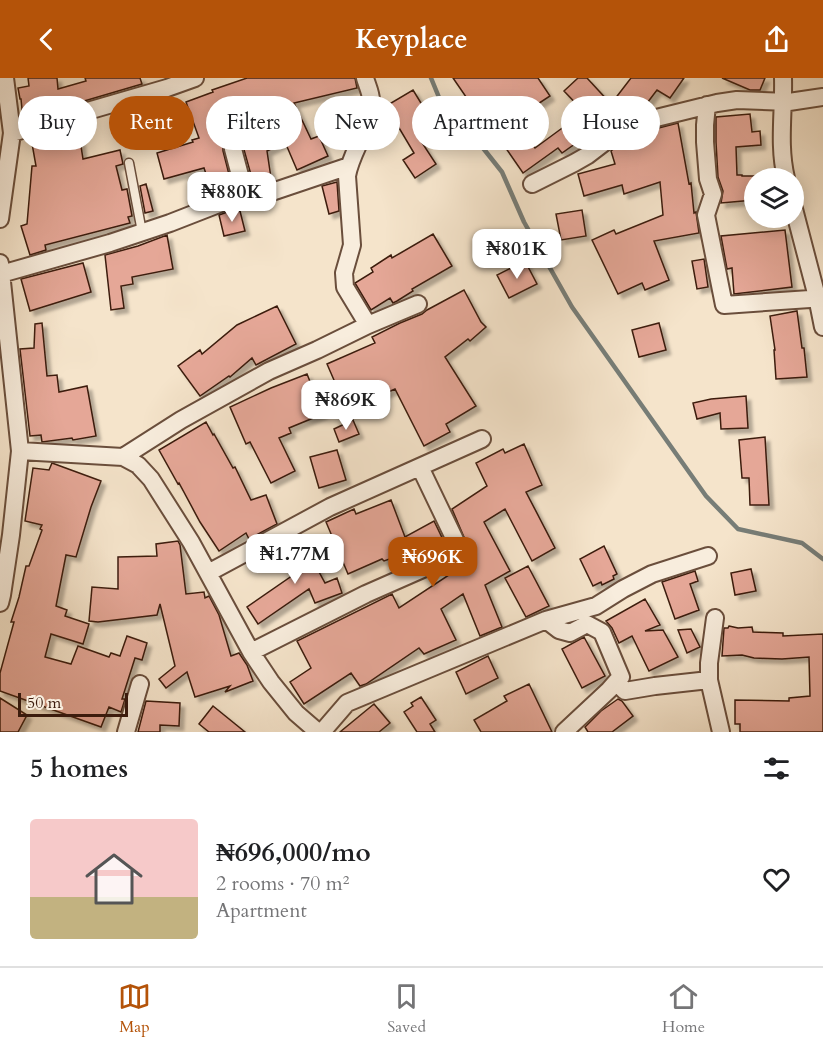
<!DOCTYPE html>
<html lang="en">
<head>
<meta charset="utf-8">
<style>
  :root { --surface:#fff; --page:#f2f2f2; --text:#202124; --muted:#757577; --line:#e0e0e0; --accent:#b45309 }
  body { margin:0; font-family:Cardo,serif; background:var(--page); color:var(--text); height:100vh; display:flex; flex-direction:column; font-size:22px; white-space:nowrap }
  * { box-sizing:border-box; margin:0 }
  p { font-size:20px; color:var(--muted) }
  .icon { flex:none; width:33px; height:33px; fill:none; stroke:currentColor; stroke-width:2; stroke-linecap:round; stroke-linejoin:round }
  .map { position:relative; height:654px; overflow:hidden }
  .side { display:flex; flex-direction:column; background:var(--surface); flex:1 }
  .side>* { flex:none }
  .top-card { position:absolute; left:18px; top:18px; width:788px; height:54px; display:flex; gap:12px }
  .buttons { position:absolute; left:744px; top:90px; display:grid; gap:12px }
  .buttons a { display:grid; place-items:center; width:60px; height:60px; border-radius:50%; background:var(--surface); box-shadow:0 3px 15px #0003; font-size:30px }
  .scale { position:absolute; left:18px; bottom:15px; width:110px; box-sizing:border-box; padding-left:6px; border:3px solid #3c1c0d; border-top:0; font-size:16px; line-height:21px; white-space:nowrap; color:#3c1c0d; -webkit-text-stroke:4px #f8eddd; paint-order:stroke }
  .price { position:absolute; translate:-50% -51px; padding:0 14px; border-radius:12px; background:#fff; color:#222; font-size:20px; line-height:39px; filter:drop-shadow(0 2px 3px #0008) }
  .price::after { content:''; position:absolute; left:50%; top:36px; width:18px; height:14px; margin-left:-9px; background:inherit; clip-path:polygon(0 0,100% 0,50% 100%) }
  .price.on { background:var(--accent); color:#fff }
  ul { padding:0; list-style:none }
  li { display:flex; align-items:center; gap:18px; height:150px; padding:0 30px }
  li+li { border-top:2px solid var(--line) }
  li span { display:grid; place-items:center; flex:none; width:168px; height:120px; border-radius:6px; color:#555 }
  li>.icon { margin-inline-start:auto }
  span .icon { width:72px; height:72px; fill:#fffc; stroke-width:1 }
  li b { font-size:26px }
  h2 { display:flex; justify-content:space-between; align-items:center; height:72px; padding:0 30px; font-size:26px }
  .chip { padding:0 21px; border-radius:27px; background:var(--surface); box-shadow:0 3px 15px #0003; font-size:21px; line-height:54px }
  .chip.on { background:var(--accent); color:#fff }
  header { display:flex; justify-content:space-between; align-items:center; height:78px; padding:0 30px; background:var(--accent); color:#fff; font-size:27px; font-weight:600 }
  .dock { display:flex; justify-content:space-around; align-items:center; height:84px; border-top:2px solid var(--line); background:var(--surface); font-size:16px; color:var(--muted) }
  .dock a { display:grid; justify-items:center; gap:3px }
  .dock .on { color:var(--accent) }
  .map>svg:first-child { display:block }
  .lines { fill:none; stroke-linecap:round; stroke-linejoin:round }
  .stream { stroke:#777d77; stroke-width:4.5 }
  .building { fill:#e5a797; stroke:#3c1c0d; stroke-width:1.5; filter:url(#shadow) }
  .lane-casing { stroke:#6a4e3c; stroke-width:11 }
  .street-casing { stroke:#6a4e3c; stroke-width:20 }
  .lane { stroke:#f8eddd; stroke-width:8 }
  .street { stroke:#f8eddd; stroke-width:16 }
</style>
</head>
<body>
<header><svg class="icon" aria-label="back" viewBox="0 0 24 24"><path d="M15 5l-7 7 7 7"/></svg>Keyplace<svg class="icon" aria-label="share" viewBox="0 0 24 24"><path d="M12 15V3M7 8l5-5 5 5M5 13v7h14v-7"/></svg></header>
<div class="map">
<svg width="823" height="654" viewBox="0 0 823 654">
  <defs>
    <filter id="shadow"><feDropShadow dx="4.5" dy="4.5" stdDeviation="1.5" flood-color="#0004"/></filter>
  </defs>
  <rect width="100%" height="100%" fill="#f5e4cb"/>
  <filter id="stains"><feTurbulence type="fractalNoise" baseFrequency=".00333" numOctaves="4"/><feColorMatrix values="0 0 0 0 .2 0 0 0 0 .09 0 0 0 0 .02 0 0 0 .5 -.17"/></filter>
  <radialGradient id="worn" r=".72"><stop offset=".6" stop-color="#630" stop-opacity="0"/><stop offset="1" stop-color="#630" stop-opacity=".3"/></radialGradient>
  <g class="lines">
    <path class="stream" d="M431 0 445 34 479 65 502 94 524 144 572 229 706 418 738 451 802 465 823 481"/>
  </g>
  <path class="building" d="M28 0H57L58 11 86 3 85 0H140L142 6 23 41 21 21H20L18 10 29 8Z
    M247 0H355L357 10 294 25 311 61 319 58 328 78 297 92 285 64 267 73 271 100 253 104 243 68 240 63 235 61H231L225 64 223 69V73L233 112H226L213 117 204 90 164 101 157 75 193 64 192 62 199 60 186 24 213 14 212 12Z
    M453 0H538L550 18 521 37 527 47 522 50 535 70 584 34 564 13 578 0H587L611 26 631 0H684L670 20 657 12 641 33 637 34 629 28 562 75 558 70 523 95 503 66 509 63 484 26 475 32Z
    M722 0H765L760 12H750Z
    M413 12 432 43 415 54 436 86 415 100 403 82 414 75 386 28Z
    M750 36 752 54 760 53 761 67 736 69 737 97H742V98H754V122L721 125 723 113 718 99 716 64V39Z
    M678 45 689 106 691 105 694 135 696 134 699 155 654 163 669 202 645 212 642 205 618 216 592 162 614 152 616 156 663 137 660 104 624 116 622 107 584 118 578 96 615 86 611 73 627 60 643 54Z
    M82 46 84 54 79 55 83 81 120 72 123 86 116 88 122 112 127 111 132 138 128 139 130 145 45 167 46 172 30 177 21 148 27 146 32 88H36L31 60Z
    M337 104 339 133 329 136 322 108Z
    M146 106 153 133 145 135 140 108Z
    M582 132 586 158 561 162 556 136Z
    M230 133H240L245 153 224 158 219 137Z
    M785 152 792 209 734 216 732 190 727 191 721 158Z
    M433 156 452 188 412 211 413 213 397 223 393 225 390 220 371 232 355 205 373 194 371 190 391 177 392 180Z
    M167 157 173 191 132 199 133 206 121 208 124 230 111 232 105 177 138 168Z
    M704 181 708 209 697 211 692 183Z
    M525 183 537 206 509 220 497 197Z
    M83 185 91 214 30 233 21 201Z
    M464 212 481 244 486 249 470 263 468 261 445 279 476 328 446 346 450 354 424 368 395 311 347 332 327 286 375 265 372 259 400 245 422 236 427 232Z
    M277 228 296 266 256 287 252 280 230 299 229 298 200 318 178 288 200 272 202 276 237 247Z
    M797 233 802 270H804L807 299 776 301 774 272H775L770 238Z
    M42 245 47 298 57 297 59 314 87 308 96 358 73 362 72 360 42 364 41 357 30 358 20 271 34 270 35 246Z
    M659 245 666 272 639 279 632 252Z
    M307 296 323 336 289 350 291 355 279 360 295 393 271 405 250 364 246 366 230 329 271 310Z
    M746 318 748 350 721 351 720 335 697 341 693 325 711 321Z
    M353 342 359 356 339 364 334 351Z
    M206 344 213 357 214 356 233 390 235 389 251 422 266 417 277 446 249 461 246 455 219 473 200 444 179 405 178 406 159 372Z
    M765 359 769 427H750L749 400H742L739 362Z
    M524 366 542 407 526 414 555 470 532 483 505 431 484 444 510 493 485 507 502 549 480 558 463 516 441 531 456 562 424 576 419 570 366 606 360 608 351 595 304 626 290 604 311 590 297 563 392 516 399 530 455 493 453 489 458 486 464 478 466 472V464L452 431 487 408 476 385 503 371 505 375Z
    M337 372 346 402 319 410 310 379Z
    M52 385 101 403 91 429 76 479 66 477 56 528 67 532 65 538 89 546 83 566 51 556 45 579 71 586 78 568 109 579 111 575 120 578 127 558 147 565 142 582 135 580 122 621H125L121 634 109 629 101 649 0 613V595L14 544H11L19 519 26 488H29L42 452 40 451 42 447 25 443 33 390 49 392Z
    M391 422 405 459 434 443 446 468 444 469V468L419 481 415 472 384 483 382 481 348 496 326 444 354 431 356 436Z
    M302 462 325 505 337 500 342 515 315 525 309 511 258 546 247 529 296 495 284 472Z
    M178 463 180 467 186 516 204 514 205 520 209 518 219 537 231 578 239 575 247 587 253 603 225 614 230 608 195 619 187 594 166 610 159 601 175 588 160 526 157 537 98 544 89 543 92 509 118 511V479L157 478 156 466Z
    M604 468 617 496 613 498 614 501 602 507 601 504 593 508 580 481Z
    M528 488 549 528 526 539 505 500Z
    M751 491 756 513 735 517 731 495Z
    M695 493 698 503 690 506 699 532 675 541 662 504Z
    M645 521 660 547 645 553 663 552 678 579 649 593 632 558 619 565 612 550 606 543Z
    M729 548 738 550 752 549 753 554 783 555V558L823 556V654H740V646H735V622L789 623V620L810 618 809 579 782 581 754 580 742 577 722 578 724 550H728Z
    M691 551 700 569 687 575 678 552Z
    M584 559 605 598 582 610 562 571Z
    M488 578 498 600 466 616 456 594Z
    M529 606 552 654H481L474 642 507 623 504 618Z
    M421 619 436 642 430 646 435 654H417L404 634 413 628 411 625Z
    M0 620 27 637 18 654H0Z
    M618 621 622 623 633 638 612 654H588L585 649 601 633Z
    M146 623 180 625 179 648 160 647V654H138Z
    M374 626 390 645 379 654H340Z
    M213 628 245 654H209L199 646Z"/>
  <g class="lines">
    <defs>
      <path id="lane" d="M129 85 142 154"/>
      <path id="street" d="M365 0C367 7 371 15 371 22 372 49 351 73 347 98L352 167 344 195 345 209 368 247
        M783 0C784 34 778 67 786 100
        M707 27 705 47V64L708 101 713 116 706 137 724 227 810 221 817 219
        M12 55 167 10 195 0
        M532 106 574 85 588 77 622 51 640 44 717 25 737 22 789 24 823 19
        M246 120 260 118 349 88
        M794 131 817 219 823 249
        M0 141 12 55 5 0
        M0 185 20 373 11 457 2 517 0 525
        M1 196 110 165 170 145 229 122 237 123 246 120 233 71
        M20 373 123 379 138 387 151 401 191 464 251 574 271 604 296 635 318 654
        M123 379 181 342 269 293 317 272 368 247 418 226
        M208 495 330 429 482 361
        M715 540 709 585V602L721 654
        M546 542 596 528 623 511 652 496 708 478
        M251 574 366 516 450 479 456 472V464L420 389
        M126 654 140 606
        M322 654 347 625 546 542 559 552 570 555 587 546 602 554 621 599 616 604 625 613 655 608 709 602
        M564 654 609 612 616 604"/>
    </defs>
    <use href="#lane" class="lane-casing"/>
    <use href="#street" class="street-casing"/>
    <use href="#lane" class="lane"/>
    <use href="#street" class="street"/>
  </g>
  <rect width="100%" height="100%" filter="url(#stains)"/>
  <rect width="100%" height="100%" fill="url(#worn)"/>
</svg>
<div class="buttons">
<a><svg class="icon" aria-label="layers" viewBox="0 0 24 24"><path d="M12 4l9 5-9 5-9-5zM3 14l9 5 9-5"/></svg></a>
</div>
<div class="scale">50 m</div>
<b class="price" style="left:232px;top:145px">₦880K</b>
<b class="price" style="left:517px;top:202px">₦801K</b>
<b class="price" style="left:346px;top:353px">₦869K</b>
<b class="price" style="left:295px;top:507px">₦1.77M</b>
<b class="price on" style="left:433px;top:510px">₦696K</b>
<div class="top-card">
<a class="chip">Buy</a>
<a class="chip on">Rent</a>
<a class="chip">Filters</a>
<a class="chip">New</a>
<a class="chip">Apartment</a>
<a class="chip">House</a>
</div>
</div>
<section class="side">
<h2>5 homes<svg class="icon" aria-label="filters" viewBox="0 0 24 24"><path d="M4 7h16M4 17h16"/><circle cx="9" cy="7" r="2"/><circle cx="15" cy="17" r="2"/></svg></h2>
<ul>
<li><span style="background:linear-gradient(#f6c9c9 65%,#c2b280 0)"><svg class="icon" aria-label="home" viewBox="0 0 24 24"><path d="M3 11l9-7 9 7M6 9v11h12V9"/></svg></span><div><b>₦696,000/mo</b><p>2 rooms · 70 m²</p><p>Apartment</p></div><svg class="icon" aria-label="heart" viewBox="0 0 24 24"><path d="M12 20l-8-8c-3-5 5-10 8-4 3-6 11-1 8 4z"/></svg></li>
</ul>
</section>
<nav class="dock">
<a class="on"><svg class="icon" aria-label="map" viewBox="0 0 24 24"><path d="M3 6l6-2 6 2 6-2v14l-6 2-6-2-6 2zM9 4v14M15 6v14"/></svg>Map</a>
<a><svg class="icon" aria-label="saved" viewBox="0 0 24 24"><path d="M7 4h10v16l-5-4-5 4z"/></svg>Saved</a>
<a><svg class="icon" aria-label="home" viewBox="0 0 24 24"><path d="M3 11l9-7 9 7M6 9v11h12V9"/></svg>Home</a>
</nav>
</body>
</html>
